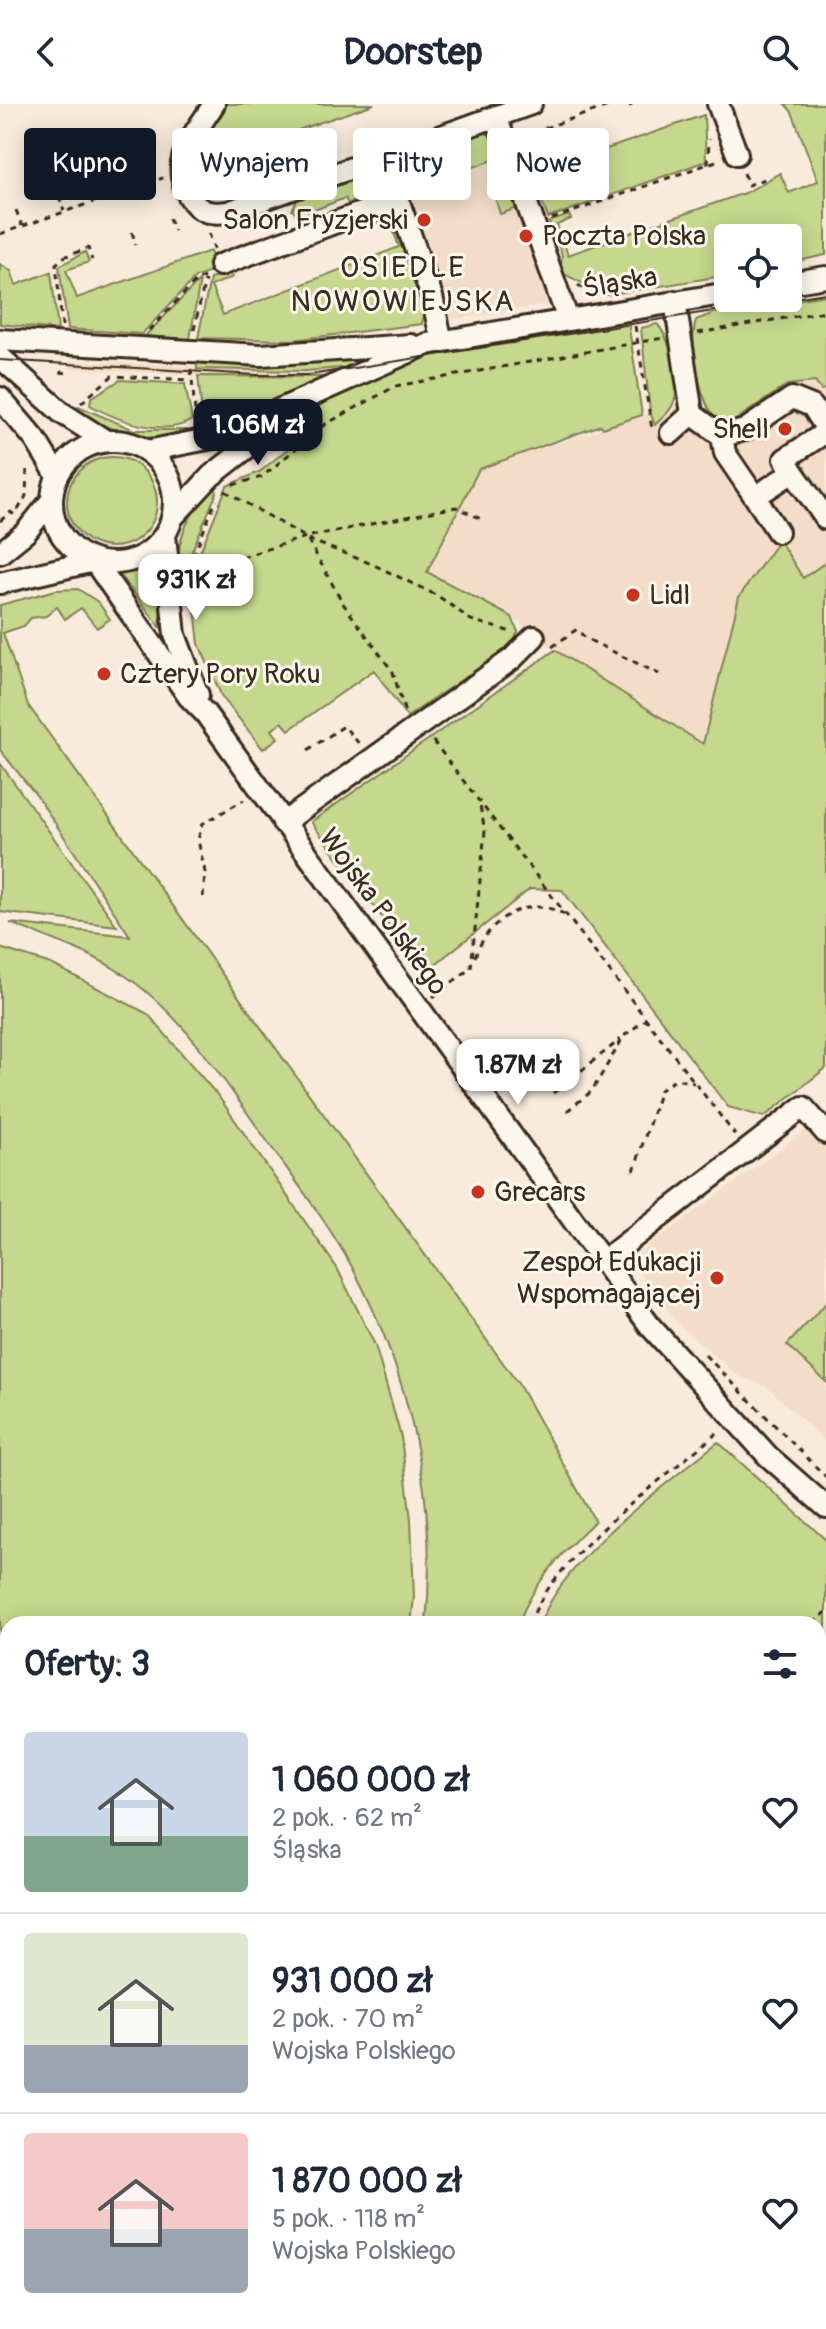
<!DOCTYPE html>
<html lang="pl">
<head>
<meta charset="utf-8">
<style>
  :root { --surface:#fff; --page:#f2f2f3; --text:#1f2937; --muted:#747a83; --line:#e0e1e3; --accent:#111827 }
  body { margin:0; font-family:Pangolin,sans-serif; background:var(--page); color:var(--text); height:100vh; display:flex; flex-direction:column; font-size:30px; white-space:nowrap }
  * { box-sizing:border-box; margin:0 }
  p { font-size:26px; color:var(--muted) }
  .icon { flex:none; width:44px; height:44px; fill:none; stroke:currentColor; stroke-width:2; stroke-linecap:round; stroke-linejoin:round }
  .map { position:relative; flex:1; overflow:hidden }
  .drawer { position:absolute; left:0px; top:1512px; width:826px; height:714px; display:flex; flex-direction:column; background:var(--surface); border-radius:24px 24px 0 0; box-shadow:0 4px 20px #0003 }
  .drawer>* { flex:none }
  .top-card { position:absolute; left:24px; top:24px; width:778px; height:72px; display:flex; gap:16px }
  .fabs { position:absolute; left:714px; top:120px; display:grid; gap:16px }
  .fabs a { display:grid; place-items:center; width:88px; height:88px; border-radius:8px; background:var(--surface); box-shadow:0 4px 20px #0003; font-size:40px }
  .price { position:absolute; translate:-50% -68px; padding:0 18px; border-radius:16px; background:#fff; color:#222; font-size:26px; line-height:52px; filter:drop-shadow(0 2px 4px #0008) }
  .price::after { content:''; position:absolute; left:50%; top:48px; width:24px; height:18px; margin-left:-12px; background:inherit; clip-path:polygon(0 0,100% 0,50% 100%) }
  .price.selected { background:var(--accent); color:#fff }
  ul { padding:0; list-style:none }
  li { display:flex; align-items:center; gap:24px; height:200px; padding:0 24px }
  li+li { border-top:2px solid var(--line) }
  li span { display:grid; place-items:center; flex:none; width:224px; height:160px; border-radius:8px; color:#555 }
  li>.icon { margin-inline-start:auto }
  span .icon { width:96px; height:96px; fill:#fffc; stroke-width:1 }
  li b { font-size:34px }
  h2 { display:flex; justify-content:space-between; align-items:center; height:96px; padding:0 24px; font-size:34px }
  .tag { padding:0 28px; border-radius:8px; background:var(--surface); box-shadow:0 4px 20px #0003; font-size:28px; line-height:72px }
  .tag.selected { background:var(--accent); color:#fff }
  header { display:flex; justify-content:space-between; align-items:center; height:104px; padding:0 24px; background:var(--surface); font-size:36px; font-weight:800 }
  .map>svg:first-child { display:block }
  .built { fill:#f4ddc8 }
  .green { fill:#c5d88d; stroke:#808156; stroke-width:2 }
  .water { fill:#92dbf4; stroke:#6f949e; stroke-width:2 }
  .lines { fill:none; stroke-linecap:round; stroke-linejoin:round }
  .minor-casing { stroke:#3b2a1e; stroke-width:26 }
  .path { stroke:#3b2a1e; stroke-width:3; stroke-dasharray:6 6; stroke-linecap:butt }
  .minor { stroke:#fbf7ec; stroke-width:20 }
  .tram { stroke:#3b2a1e; stroke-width:2 }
  .poi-dot { fill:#c8321e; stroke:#fbf7ec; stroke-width:3 }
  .labels { text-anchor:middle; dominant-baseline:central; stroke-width:6; stroke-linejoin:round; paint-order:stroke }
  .poi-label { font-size:28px; fill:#3b2a1e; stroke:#fbf7ec; text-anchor:start }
  .street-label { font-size:28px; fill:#3b2a1e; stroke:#fbf7ec }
  .neighbourhood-label { font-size:30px; letter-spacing:2px; fill:#3b2a1e; stroke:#fbf7ec }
</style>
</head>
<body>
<header><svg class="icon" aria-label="back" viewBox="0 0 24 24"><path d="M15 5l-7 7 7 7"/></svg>Doorstep<svg class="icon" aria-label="search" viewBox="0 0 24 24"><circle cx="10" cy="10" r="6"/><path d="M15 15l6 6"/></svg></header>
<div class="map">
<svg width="826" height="2225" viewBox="0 0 826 2225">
  <rect width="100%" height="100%" fill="#f8ebdc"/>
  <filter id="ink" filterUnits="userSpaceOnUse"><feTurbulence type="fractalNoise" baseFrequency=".0125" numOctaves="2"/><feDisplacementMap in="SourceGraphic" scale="16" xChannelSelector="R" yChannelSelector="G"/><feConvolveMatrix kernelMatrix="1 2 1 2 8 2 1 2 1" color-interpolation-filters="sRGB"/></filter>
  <g filter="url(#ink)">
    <path class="built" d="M485 28 493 32 556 199 453 216 449 214 395 62Z
      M453 247 455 254 326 273 253 275 68 264 69 257 306 267Z
      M796 277 815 278 821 286 826 285V458L803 474 779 437 740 493 703 640 555 546 503 506 426 468 479 365 642 311 704 296 705 302Z
      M810 1023 826 1041V1338L766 1282 738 1272 679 1221 629 1156Z
      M8 1815V2218H177L174 2225H0V1821Z
      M818 2047 826 2065V2225H645L644 2218H818Z"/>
    <path class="green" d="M222 0H374L199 60 196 43Z
      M785 0H826V151L788 159V134H728V171L606 191 560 168 562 151 549 118 569 111 571 115 557 121 568 151 747 88 780 69 789 89 818 77 792 8Z
      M704 11 706 57 548 114 520 36 549 26 551 31 530 39 541 68Z
      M482 28 493 32 500 49 494 56 465 66 446 52 402 67 395 62 396 57Z
      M505 64 521 103 500 110 490 76 495 68Z
      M375 66 387 93 376 83 368 86 370 92 365 94 362 88 352 92 354 97 348 100 345 94 299 112 292 106 299 92Z
      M391 109 424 208 422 220 292 236 198 234 210 175 230 167 233 173 211 182 223 211 399 143 389 114 371 121 370 117Z
      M210 147 217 166 196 173 142 230 68 225 59 162 85 148 89 158 66 166 77 194Z
      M0 160 11 167 16 181 51 168 58 226 0 220Z
      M200 176 190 235 145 232Z
      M826 191V285L821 286 815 278 787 281 731 319H720C700 303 688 240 696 216L714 209Z
      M628 217 642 311 603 324 601 321 479 365 427 468 512 513 518 528 512 541 407 613 374 566 289 626 282 618 272 626 278 634 263 645 222 593 199 540 191 470 227 382 261 367 303 332 298 325C307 316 314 305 324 298 413 240 526 233 628 217Z
      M657 220C670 233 680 276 675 295 672 306 663 313 655 321L650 308 641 224Z
      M350 253 356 258 352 263 306 267 197 265V257L306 259Z
      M198 272 326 273 204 328Z
      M120 276 185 280 192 316C164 334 116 316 90 301L91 294Z
      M78 302 134 326H187L192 329C149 342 111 328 75 306Z
      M67 398a45 45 0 1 1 90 0a45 45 0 1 1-90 0Z
      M214 383 217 388 186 461 178 467C176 432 190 408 214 383Z
      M779 436 803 474 826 458V964L764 1013 728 1003 562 786 530 785 424 869 311 718 555 546 703 640 739 493Z
      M152 456 159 480 161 524 120 471Z
      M78 485 98 498 110 515 97 524 81 504 65 515 57 503 46 512 31 514 24 522 3 529 28 601 519 1281 595 1417C563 1447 534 1478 518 1520H426C438 1397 411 1272 352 1163 324 1112 286 1065 253 1017 214 962 174 901 115 865 83 845 45 833 10 819L130 832 37 692 0 646V501L56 486Z
      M0 659 117 822 0 808Z
      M0 844 51 860 148 910 219 993 337 1164 375 1241 401 1333 411 1416 414 1493 411 1520H8V1815L0 1821Z
      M826 1199V1278L787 1241Z
      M718 1338 826 1436V2065L818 2047V1520H540C563 1454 664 1382 718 1338Z"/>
    <path class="water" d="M268 2218H597L599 2225H266Z"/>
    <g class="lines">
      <defs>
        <path id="minor" d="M214 0C195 30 168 57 189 92 199 109 210 110 228 108L531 0
          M718 0 737 50
          M496 12 568 216
          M383 52 432 193 442 238
          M220 161 399 95
          M788 179 826 173
          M0 236 261 251 411 241
          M0 253 62 309 106 337
          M0 294 35 335 57 371
          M692 310 722 332 745 326 792 294 812 302 826 324
          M671 329 692 310 675 197
          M722 332 725 349 755 393 793 368 785 355 826 328
          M52 398a61 61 0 1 1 122 0a61 61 0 1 1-122 0Z
          M147 347 218 333 427 240 728 189
          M793 368 826 415
          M755 393 778 428
          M173 413 211 372 293 308
          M165 431 175 531 198 591
          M0 449 26 428 51 397
          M94 457 189 593 205 609 650 1222 768 1352 826 1403
          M0 479 94 457
          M283 719 512 555 534 533
          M603 1157 803 1003 826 1029
          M818 1757 826 1753
          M818 1780 826 1781
          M818 2194 826 2182
          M818 2214 826 2217
          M241 2225 244 2218
          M798 2225 802 2218"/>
      </defs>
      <use href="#minor" class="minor-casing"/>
      <path class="path" d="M630 0 631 3
        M522 32 614 0
        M708 60 709 35
        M744 69 748 81 770 73
        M100 78 105 93
        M414 81 456 67
        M59 92 64 107
        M16 106 22 122
        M169 114 174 127
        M552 115 719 56
        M132 128 136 141
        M209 129 214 145
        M0 130 163 74
        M578 181 595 192
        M62 222 56 160 64 153 88 144 92 156
        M635 222 652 325
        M149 226 197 176 204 173
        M194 226 205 176
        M698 229 826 207
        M191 265 196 317
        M60 268 68 269
        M81 299 112 272 190 276
        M233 381 262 373 324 321 396 282 663 234
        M225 387 312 437 372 460 438 492 471 516 511 528
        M18 406 26 392 27 362
        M0 417 11 408 15 412
        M308 436 344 501 393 568 405 609
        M189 463 216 396
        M187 472 211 471 245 452 306 433 456 403 483 416
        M552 543 577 525 585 534 659 570
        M433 637 735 1031
        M308 646 344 622 361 642
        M203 793 205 768 198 736 202 720 244 696
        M475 853C488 813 531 788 569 813
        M433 893 471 864 485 727 479 697
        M553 989 621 935
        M567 1007 592 987 624 932 646 915
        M634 1067 660 986 676 975 694 979
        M705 1251 826 1373
        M530 1520C549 1456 665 1374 718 1328
        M813 1520 826 1508
        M818 1556 826 1555
        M0 1852 8 1854
        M0 1900 8 1906
        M0 1957 8 1952
        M0 2024 8 2021
        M0 2146 8 2142
        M0 2172V2192
        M61 2225 67 2218"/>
      <use href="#minor" class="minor"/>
      <path class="tram" d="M0 256 256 271H310L826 189"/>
    </g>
  </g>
  <g class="poi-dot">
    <circle cx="424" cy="116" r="8"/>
    <circle cx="526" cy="132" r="8"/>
    <circle cx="785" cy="325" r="8"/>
    <circle cx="633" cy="491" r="8"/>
    <circle cx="104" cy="570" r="8"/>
    <circle cx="478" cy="1088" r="8"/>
    <circle cx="717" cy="1174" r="8"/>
  </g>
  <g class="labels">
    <g class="poi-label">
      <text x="408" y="116" text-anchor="end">Salon Fryzjerski</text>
      <text x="542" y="132">Poczta Polska</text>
      <text x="769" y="325" text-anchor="end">Shell</text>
      <text x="649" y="491">Lidl</text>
      <text x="120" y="570">Cztery Pory Roku</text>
      <text x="494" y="1088">Grecars</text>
      <text x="701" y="1158" text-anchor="end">Zespoł Edukacji<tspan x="701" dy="32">Wspomagającej</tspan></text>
    </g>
    <g class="street-label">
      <text transform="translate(620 179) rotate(-10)">Śląska</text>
      <text transform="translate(383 808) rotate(54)">Wojska Polskiego</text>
    </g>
    <g class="neighbourhood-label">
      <text x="403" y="163">OSIEDLE<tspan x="403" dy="34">NOWOWIEJSKA</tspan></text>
    </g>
  </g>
</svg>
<div class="fabs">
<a><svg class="icon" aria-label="locate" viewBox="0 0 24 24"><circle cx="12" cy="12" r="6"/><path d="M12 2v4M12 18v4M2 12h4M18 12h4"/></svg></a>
</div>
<b class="price selected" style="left:258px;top:363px">1.06M zł</b>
<b class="price" style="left:196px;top:518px">931K zł</b>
<b class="price" style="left:518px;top:1003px">1.87M zł</b>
<div class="top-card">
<a class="tag selected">Kupno</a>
<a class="tag">Wynajem</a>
<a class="tag">Filtry</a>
<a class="tag">Nowe</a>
</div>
<section class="drawer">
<h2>Oferty: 3<svg class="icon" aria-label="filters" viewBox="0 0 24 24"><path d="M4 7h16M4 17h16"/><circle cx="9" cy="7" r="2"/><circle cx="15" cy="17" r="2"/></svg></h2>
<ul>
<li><span style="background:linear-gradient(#c9d6e8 65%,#7fa58c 0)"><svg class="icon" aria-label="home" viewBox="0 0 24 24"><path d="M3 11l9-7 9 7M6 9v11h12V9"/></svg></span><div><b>1 060 000 zł</b><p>2 pok. · 62 m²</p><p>Śląska</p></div><svg class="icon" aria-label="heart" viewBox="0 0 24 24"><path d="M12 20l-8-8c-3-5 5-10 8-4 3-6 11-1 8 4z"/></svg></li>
<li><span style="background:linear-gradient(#dfe7d0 70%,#9aa5b1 0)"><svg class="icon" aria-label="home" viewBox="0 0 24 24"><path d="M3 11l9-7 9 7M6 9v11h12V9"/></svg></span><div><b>931 000 zł</b><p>2 pok. · 70 m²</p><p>Wojska Polskiego</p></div><svg class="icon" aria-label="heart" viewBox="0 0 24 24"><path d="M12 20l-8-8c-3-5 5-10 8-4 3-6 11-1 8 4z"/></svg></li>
<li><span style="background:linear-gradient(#f6c9c9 60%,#9aa5b1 0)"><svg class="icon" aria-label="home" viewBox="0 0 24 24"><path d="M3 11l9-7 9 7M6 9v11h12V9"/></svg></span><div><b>1 870 000 zł</b><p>5 pok. · 118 m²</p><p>Wojska Polskiego</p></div><svg class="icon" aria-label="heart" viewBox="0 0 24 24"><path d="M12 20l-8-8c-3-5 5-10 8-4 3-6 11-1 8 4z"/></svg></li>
</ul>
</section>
</div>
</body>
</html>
